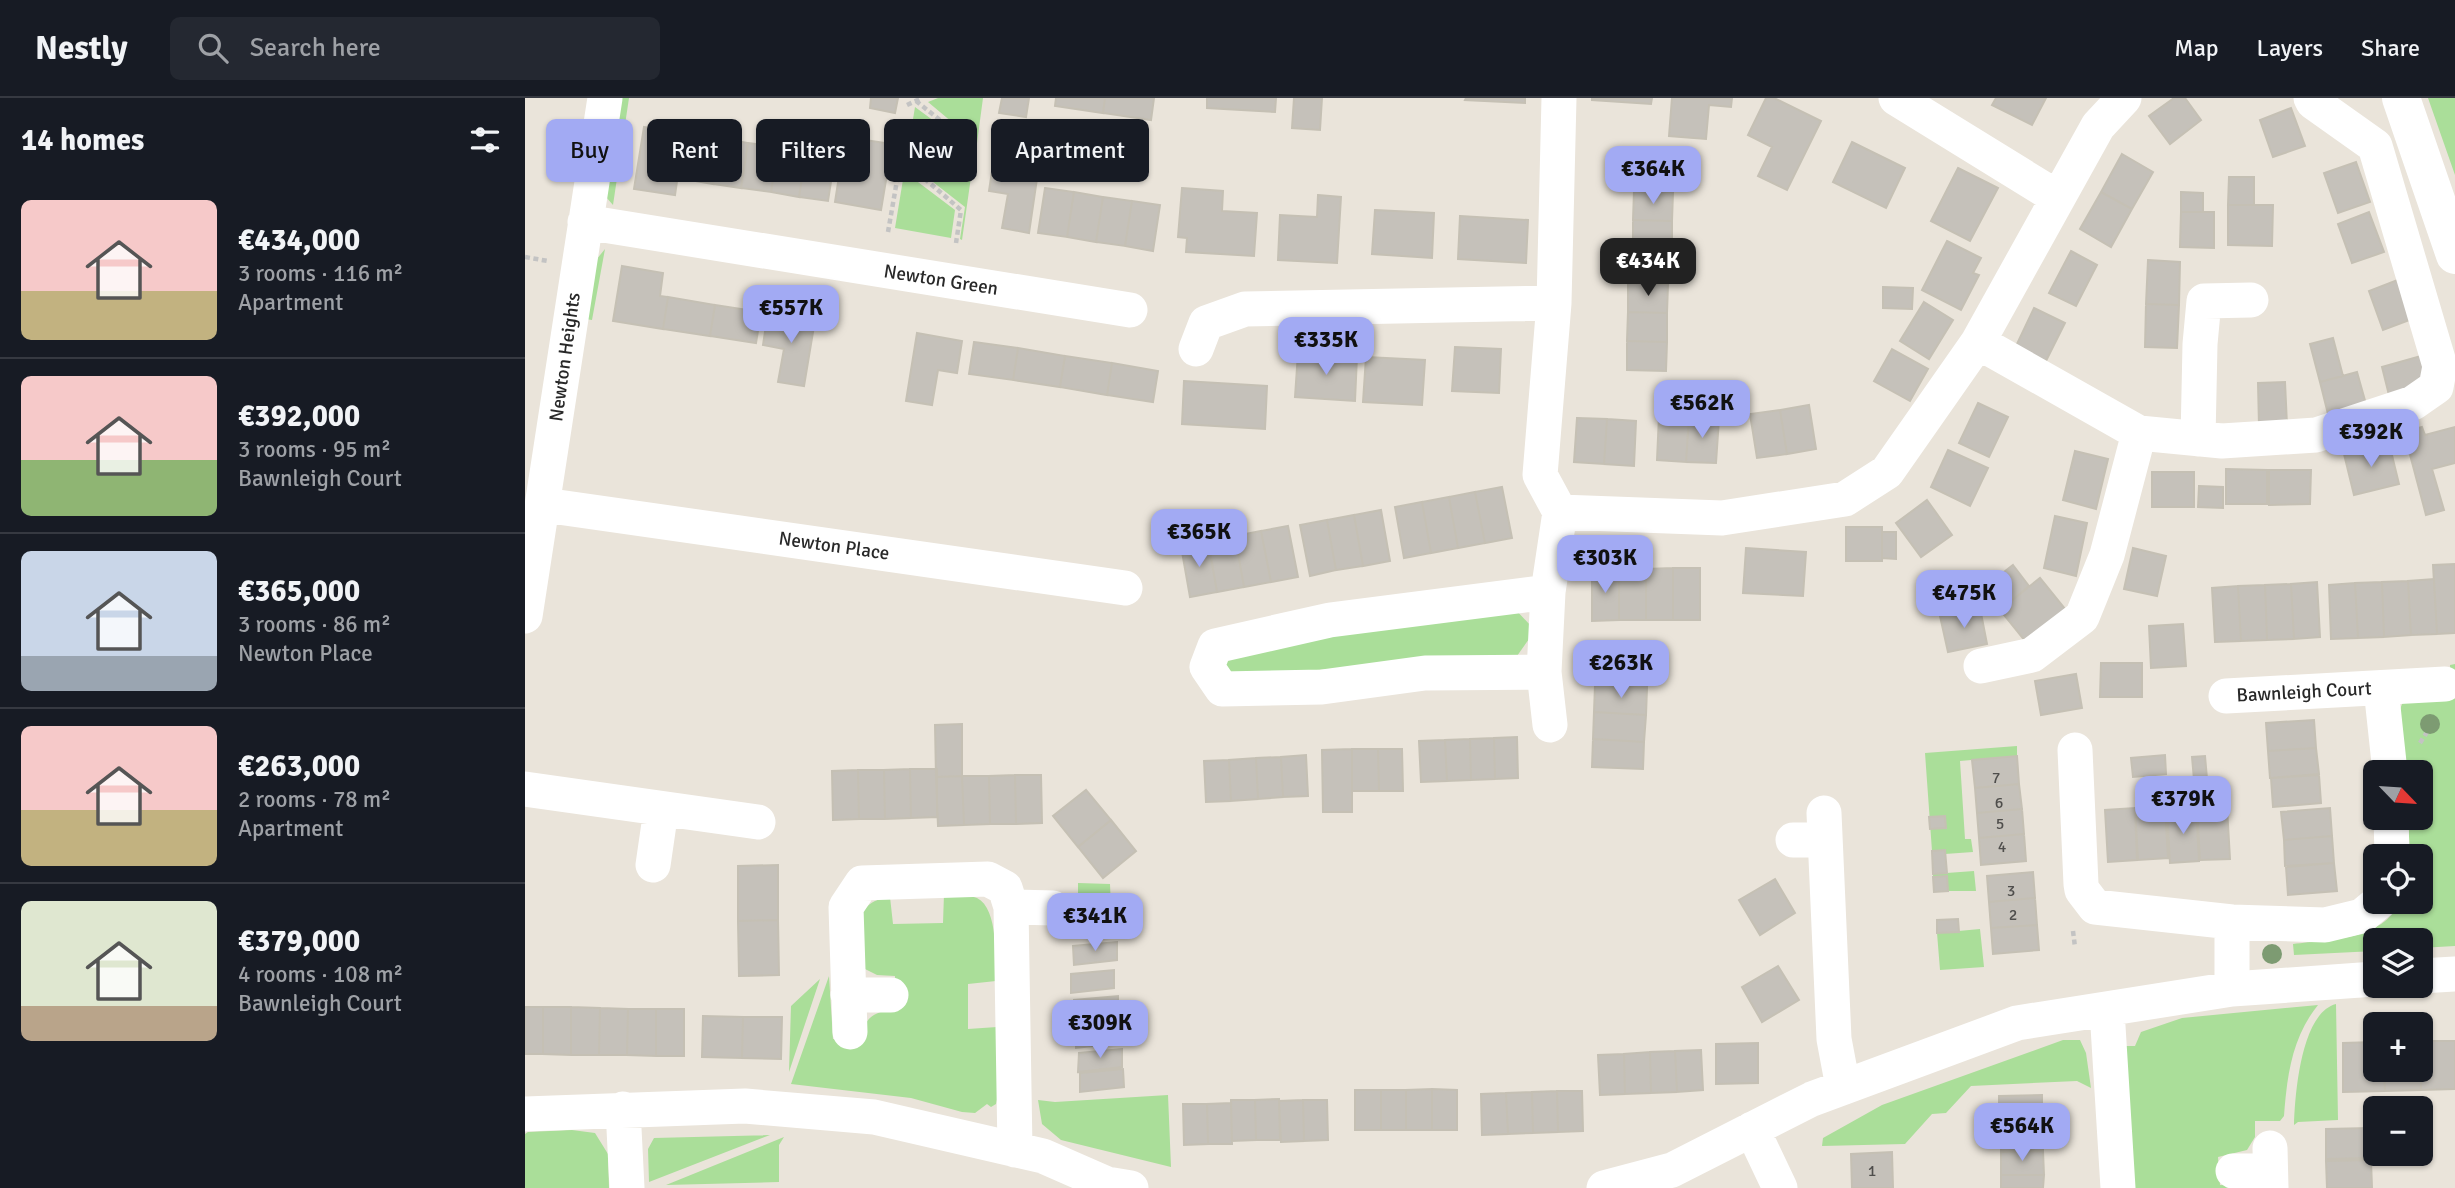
<!DOCTYPE html>
<html lang="en">
<head>
<meta charset="utf-8">
<style>
  :root { --surface:#171b24; --page:#242831; --text:#f1f3f6; --muted:#9ea1a6; --line:#363941; --accent:#a2aaf3 }
  body { margin:0; font-family:Signika,sans-serif; background:var(--page); color:var(--text); height:100vh; display:flex; flex-direction:column; font-size:26px; white-space:nowrap }
  * { box-sizing:border-box; margin:0 }
  p { font-size:23px; color:var(--muted) }
  .icon { flex:none; width:38px; height:38px; fill:none; stroke:currentColor; stroke-width:2; stroke-linecap:round; stroke-linejoin:round }
  .map { position:relative; flex:1; overflow:hidden }
  .side { display:flex; flex-direction:column; background:var(--surface); width:525px }
  .side>* { flex:none }
  .top-card { position:absolute; left:21px; top:21px; width:665px; height:63px; display:flex; gap:14px }
  .needle { width:46px; rotate:115deg }
  .tools { position:absolute; left:1838px; top:662px; display:grid; gap:14px }
  .tools a { display:grid; place-items:center; width:70px; height:70px; border-radius:10px; background:var(--surface); box-shadow:0 2px 5px #0004; font-size:35px }
  .price { position:absolute; translate:-50% -60px; padding:0 16px; border-radius:14px; background:var(--accent); color:#111; font-size:23px; line-height:46px; filter:drop-shadow(0 2px 4px #0008) }
  .price::after { content:''; position:absolute; left:50%; top:42px; width:21px; height:16px; margin-left:-10px; background:inherit; clip-path:polygon(0 0,100% 0,50% 100%) }
  .price.active { background:#222; color:#fff }
  ul { padding:0; list-style:none }
  li { display:flex; align-items:center; gap:21px; height:175px; padding:0 21px }
  li+li { border-top:2px solid var(--line) }
  li span { display:grid; place-items:center; flex:none; width:196px; height:140px; border-radius:10px; color:#555 }
  li>.icon { margin-inline-start:auto }
  span .icon { width:84px; height:84px; fill:#fffc; stroke-width:1 }
  li b { font-size:30px }
  h2 { display:flex; justify-content:space-between; align-items:center; height:84px; padding:0 21px; font-size:30px }
  .tag { padding:0 24px; border-radius:10px; background:var(--surface); box-shadow:0 2px 5px #0004; font-size:24px; line-height:63px }
  .tag.active { background:var(--accent); color:#111 }
  header { display:flex; align-items:center; gap:42px; box-sizing:border-box; height:98px; padding:0 35px; background:var(--surface); border-bottom:2px solid var(--line) }
  header strong { font-size:33px }
  nav { display:flex; gap:38px; margin-inline-start:auto; font-size:24px }
  .search { width:490px; height:63px; background:var(--page); display:flex; align-items:center; gap:18px; box-sizing:border-box; padding:0 24px; border-radius:10px; color:var(--muted); font-size:26px }
  main { display:flex; flex:1; min-height:0 }
  .map>svg:first-child { display:block }
  .green { fill:#aade99 }
  .building { fill:#c5c1ba; stroke:#c5c0b4; stroke-width:2 }
  .lines { fill:none; stroke-linecap:round; stroke-linejoin:round }
  .path { stroke:#c3c3c3; stroke-width:4.5; stroke-dasharray:5 3.5; stroke-linecap:butt }
  .minor { stroke:#fff; stroke-width:35 }
  .secondary { stroke:#fff; stroke-width:38 }
  .tree { fill:#7d9b72 }
  .labels { text-anchor:middle; dominant-baseline:central; stroke-width:6; stroke-linejoin:round; paint-order:stroke }
  .number-label { font-size:16px; fill:#4f4e4c }
  .street-label { font-size:19px; fill:#282828; stroke:#fff }
</style>
</head>
<body>
<header>
<strong>Nestly</strong>
<div class="search"><svg class="icon" aria-label="search" viewBox="0 0 24 24"><circle cx="10" cy="10" r="6"/><path d="M15 15l6 6"/></svg>Search here</div>
<nav><a>Map</a><a>Layers</a><a>Share</a></nav>
</header>
<main>
<section class="side">
<h2>14 homes<svg class="icon" aria-label="filters" viewBox="0 0 24 24"><path d="M4 7h16M4 17h16"/><circle cx="9" cy="7" r="2"/><circle cx="15" cy="17" r="2"/></svg></h2>
<ul>
<li><span style="background:linear-gradient(#f6c9c9 65%,#c2b280 0)"><svg class="icon" aria-label="home" viewBox="0 0 24 24"><path d="M3 11l9-7 9 7M6 9v11h12V9"/></svg></span><div><b>€434,000</b><p>3 rooms · 116 m²</p><p>Apartment</p></div></li>
<li><span style="background:linear-gradient(#f6c9c9 60%,#8fb573 0)"><svg class="icon" aria-label="home" viewBox="0 0 24 24"><path d="M3 11l9-7 9 7M6 9v11h12V9"/></svg></span><div><b>€392,000</b><p>3 rooms · 95 m²</p><p>Bawnleigh Court</p></div></li>
<li><span style="background:linear-gradient(#c9d6e8 75%,#9aa5b1 0)"><svg class="icon" aria-label="home" viewBox="0 0 24 24"><path d="M3 11l9-7 9 7M6 9v11h12V9"/></svg></span><div><b>€365,000</b><p>3 rooms · 86 m²</p><p>Newton Place</p></div></li>
<li><span style="background:linear-gradient(#f6c9c9 60%,#c2b280 0)"><svg class="icon" aria-label="home" viewBox="0 0 24 24"><path d="M3 11l9-7 9 7M6 9v11h12V9"/></svg></span><div><b>€263,000</b><p>2 rooms · 78 m²</p><p>Apartment</p></div></li>
<li><span style="background:linear-gradient(#dfe7d0 75%,#b9a48a 0)"><svg class="icon" aria-label="home" viewBox="0 0 24 24"><path d="M3 11l9-7 9 7M6 9v11h12V9"/></svg></span><div><b>€379,000</b><p>4 rooms · 108 m²</p><p>Bawnleigh Court</p></div></li>
</ul>
</section>
<div class="map">
<svg width="1930" height="1090" viewBox="0 0 1930 1090">
  <rect width="100%" height="100%" fill="#eae4da"/>
  <path class="green" d="M93 0H104L88 107 81 99Z
    M413 0H458L452 45 403 4Z
    M1903 0H1930V77Z
    M390 9 443 48 390 70 389 81 430 112 426 140 370 130Z
    M449 58 437 142 435 141 440 109 399 77Z
    M80 151 67 222 60 221 71 162Z
    M990 511 1006 528 1004 541 992 558 735 576H696L707 551Z
    M1930 566V848L1895 850V842H1850V853L1769 857 1768 846C1807 841 1856 843 1876 803H1895V758H1885L1883 719H1895V674H1879L1874 614 1879 601 1926 597 1925 567Z
    M1492 648V658L1435 663 1440 741H1446L1448 754 1420 756V753H1407L1400 655Z
    M1449 773 1451 793H1423L1422 778 1408 779V776Z
    M553 785 585 786 587 833 553 834Z
    M419 796C429 797 442 796 452 800 474 811 470 862 471 883L443 886V931L472 929 475 988 471 1006 466 1009 462 1006 450 1015 437 1014 386 1000 266 986 304 878 308 941H335C342 916 347 917 371 909L370 878 352 877 340 871C336 838 322 805 365 799L368 826 418 825Z
    M1455 831 1459 869 1415 872 1412 835Z
    M295 881 264 974 266 908Z
    M1811 906 1813 1022 1773 1024 1769 1027C1770 996 1776 915 1811 906Z
    M1793 907C1767 939 1762 978 1759 1018L1755 1023H1730V1039L1722 1052 1693 1059 1695 1087 1718 1088 1722 1090H1606L1601 948H1610L1616 934 1657 920Z
    M1538 942H1555L1561 955 1566 990 1552 983 1446 988 1421 1015 1407 1016 1380 1046 1297 1048 1298 1040 1357 1007Z
    M643 997 646 1069 536 1042 517 1026 513 1002 530 1004Z
    M47 1032 70 1035 83 1056 84 1090H0V1036L3 1034Z
    M245 1037 124 1084 123 1051 129 1040Z
    M259 1039 254 1047V1084L141 1087Z"/>
  <path class="building" d="M346 0H373L370 15 345 10Z
    M477 0H504L501 19 474 15Z
    M531 0H580L578 15 530 8Z
    M580 0H629L626 22 578 15Z
    M682 0H751L750 14 682 10Z
    M769 0H797L795 32 767 30Z
    M941 0H1000V5L940 2Z
    M1067 0H1127L1126 6 1067 2Z
    M1147 0H1207L1206 9 1184 7 1181 41 1144 38Z
    M1241 0H1249L1296 23 1262 92 1233 78 1247 49 1223 37Z
    M1471 0H1521L1507 27 1467 7Z
    M1649 0H1660L1676 22 1645 46 1624 18Z
    M1766 10 1780 48 1748 59 1735 22Z
    M119 29 159 35 150 97 109 91Z
    M159 35 195 40 188 86 153 80Z
    M195 40 223 45 216 90 188 86Z
    M340 42 367 46 356 112 310 104 315 72 335 75Z
    M1327 44 1380 70 1361 110 1308 84Z
    M223 45 253 49 246 94 216 90Z
    M253 49 281 54 274 99 246 94Z
    M281 54 310 58 303 103 274 99Z
    M1597 56 1628 74 1607 111 1576 94Z
    M469 60 514 67 504 135 477 130 483 96 464 93Z
    M1831 64 1845 104 1813 115 1799 75Z
    M1433 70 1473 90 1445 143 1406 123Z
    M1704 79H1729V107H1703Z
    M520 90 549 94 542 139 513 135Z
    M657 90 698 93 697 113 732 115 729 158 661 154 662 140 653 139Z
    M1109 93 1148 94 1147 123 1108 122Z
    M549 94 578 99 571 144 542 139Z
    M1576 94 1607 111 1586 149 1555 131Z
    M1656 94 1678 95V114H1656Z
    M793 97 816 99 812 165 753 162 755 117 792 119Z
    M578 99 607 103 600 148 571 144Z
    M607 103 635 107 628 153 600 148Z
    M1703 107H1748L1747 148 1703 147Z
    M850 112 909 115 907 160 847 156Z
    M1656 114H1689V150L1655 149Z
    M1844 114 1859 154 1827 165 1813 126Z
    M935 118 1003 122 1001 165 933 161Z
    M1108 122 1147 123V152L1108 151Z
    M1422 143 1456 160 1448 175 1454 177 1436 212 1397 192Z
    M1108 151 1147 152 1146 181H1107Z
    M1546 153 1572 167 1551 208 1524 195Z
    M1623 162 1655 164 1654 207 1621 206Z
    M97 168 138 175 135 198 143 199 138 231 88 223Z
    M1875 181 1890 220 1858 232 1844 193Z
    M1103 185 1143 186 1142 215 1103 214Z
    M1358 189 1388 190 1387 211 1358 210Z
    M143 199 190 207 185 238 138 231Z
    M1399 204 1428 222 1404 261 1375 243Z
    M1621 206 1654 207 1652 250 1620 249Z
    M190 207 236 214 231 245 185 238Z
    M1509 210 1540 225 1521 263 1491 248Z
    M243 214 290 222 279 288 253 284 259 251 238 247Z
    M1103 214 1142 215V244L1102 243Z
    M392 235 437 243 432 275 413 272 407 307 381 303Z
    M1808 240 1818 278 1795 284 1785 246Z
    M1102 243 1142 244 1141 273 1102 272Z
    M449 244 493 250 488 282 444 276Z
    M930 249 976 251 974 295 927 293Z
    M493 250 540 258 535 289 488 282Z
    M1367 251 1403 271 1385 303 1349 283Z
    M773 255 832 258 830 303 770 299Z
    M540 258 587 265 582 297 535 289Z
    M1896 258 1904 287 1864 297 1857 269Z
    M841 259 900 262 897 307 838 304Z
    M587 265 633 273 628 304 582 297Z
    M1832 274 1841 306 1803 316 1795 284Z
    M659 283 742 288 740 331 657 326Z
    M1760 284 1762 327 1734 328 1733 285Z
    M1453 305 1483 319 1464 359 1434 345Z
    M1284 307 1291 351 1262 356 1255 312Z
    M1255 312 1262 356 1232 360 1225 316Z
    M1134 318 1164 319 1161 364 1132 362Z
    M1164 319 1194 321 1191 365 1161 364Z
    M1052 320 1082 321 1079 366 1049 364Z
    M1082 321 1111 323 1109 368 1079 366Z
    M1897 329 1900 337 1930 329V365L1907 371 1919 412 1901 417 1879 334Z
    M1864 345 1874 386 1829 397 1819 356Z
    M1423 352 1463 370 1445 408 1406 389Z
    M1550 353 1583 361 1571 411 1538 402Z
    M1701 371 1742 372V406H1701Z
    M1744 372H1786L1785 406 1744 407Z
    M1627 374H1669V409H1627Z
    M1674 388 1698 389V410L1673 409Z
    M977 389 987 440 960 445 950 394Z
    M950 394 960 445 933 450 924 399Z
    M924 399 933 450 906 455 897 404Z
    M1402 402 1427 437 1396 459 1371 425Z
    M897 404 906 455 879 460 870 409Z
    M856 412 865 463 838 468 829 417Z
    M829 417 838 468 811 472 802 422Z
    M1530 418 1562 425 1551 478 1519 470Z
    M802 422 811 472 785 478 775 427Z
    M696 427 698 440 710 438 719 489 692 494 681 430Z
    M763 428 773 479 746 484 736 433Z
    M1321 429H1357V463H1321Z
    M736 433 746 484 719 489 710 438Z
    M1357 434H1371V461L1357 460Z
    M683 443 692 494 665 499 656 448Z
    M1221 450 1281 454 1278 498 1218 495Z
    M1608 450 1641 458 1632 498 1599 491Z
    M1930 466V535L1912 536 1908 467Z
    M1488 467 1504 488 1482 507 1465 485Z
    M1148 470V522H1121V471Z
    M1148 470H1175V522H1148Z
    M1067 471H1094V522L1067 523Z
    M1094 471H1121V522H1094Z
    M1515 480 1541 512 1501 544 1475 512Z
    M1909 481 1912 536 1886 537 1883 483Z
    M1883 483 1886 537 1859 539 1857 484Z
    M1792 484 1795 539 1769 541 1766 486Z
    M1857 484 1859 539 1833 540 1830 485Z
    M1830 485 1833 540 1806 541 1804 487Z
    M1766 486 1769 541 1742 542 1740 487Z
    M1740 487 1742 542 1716 543 1713 488Z
    M1713 488 1716 543 1690 544 1687 490Z
    M1455 510 1462 546 1423 554 1415 518Z
    M1658 526 1661 568 1626 570 1624 528Z
    M1071 560 1123 562 1122 590 1070 587Z
    M1576 565H1617V599H1575Z
    M1551 576 1557 610 1516 617 1510 583Z
    M1070 587 1122 590 1121 617 1069 614Z
    M1069 614 1121 617 1119 644 1068 641Z
    M1789 622 1791 650 1743 653 1741 625Z
    M437 626V678L411 679 410 627Z
    M992 639 993 680 970 681 969 640Z
    M969 640 970 681 946 682 945 641Z
    M945 641 946 682 922 683 920 642Z
    M1068 641 1119 644 1118 671 1067 669Z
    M920 642 922 683 896 684 894 643Z
    M1791 650 1794 676 1745 680 1743 653Z
    M827 651H853L854 693H827Z
    M827 651V714H798L797 652Z
    M853 651H877L878 693H854Z
    M781 657 783 698 758 699 756 659Z
    M1640 657 1641 676 1608 679 1606 660Z
    M1492 658 1494 686 1450 690 1447 662Z
    M1680 658 1683 692 1670 693 1667 659Z
    M756 659 758 699 733 701 731 660Z
    M731 660 733 701 706 703 704 662Z
    M704 662 706 703 681 704 679 663Z
    M385 671H412V719L386 720Z
    M385 671 386 720 360 721 359 672Z
    M333 672H359L360 721H334Z
    M333 672 334 721 308 722 307 673Z
    M490 677H516L517 725 491 726Z
    M490 677 491 726H465L464 678Z
    M1794 677 1796 705 1748 709 1746 680Z
    M437 678H464L465 726 439 727Z
    M437 678 439 727 413 728 411 679Z
    M1494 686 1497 711 1452 715 1450 690Z
    M561 692 586 722 553 749 528 718Z
    M1640 709 1643 760 1613 762 1610 710Z
    M1702 709 1705 761 1675 762 1672 711Z
    M1610 710 1612 762 1583 764 1580 712Z
    M1805 710 1807 738 1759 742 1756 714Z
    M1497 711 1499 736 1454 740 1452 715Z
    M1671 711 1674 763 1645 765 1642 713Z
    M1420 718 1421 730 1405 731 1404 719Z
    M586 722 611 753 578 780 553 749Z
    M1499 736 1501 763 1456 767 1454 740Z
    M1807 738 1809 765 1760 768 1759 742Z
    M1420 752 1422 775 1408 776 1407 753Z
    M1809 765 1812 793 1763 797 1761 769Z
    M253 767V822L213 823V768Z
    M1508 774 1510 800 1464 804 1462 778Z
    M1422 778 1423 793 1409 794 1408 779Z
    M1250 781 1270 815 1235 837 1214 802Z
    M1510 800 1512 827 1466 830 1464 804Z
    M1433 821 1434 834 1412 835V822Z
    M253 822 254 877 214 878 213 823Z
    M1512 827 1514 852 1468 856 1466 830Z
    M592 844V862L549 867 548 848Z
    M1253 868 1274 902 1237 924 1217 889Z
    M589 872V890L546 895V876Z
    M593 898V916L549 921V902Z
    M0 909H18V956H0Z
    M18 909H46V957L18 956Z
    M46 909 75 910 74 957H46Z
    M75 910 103 911 102 957H74Z
    M103 911H131V958L102 957Z
    M131 911H159V958H131Z
    M178 918 218 919 217 960 177 959Z
    M218 919H257L256 961 217 960Z
    M594 927V945L551 950V931Z
    M1895 943H1930V991L1896 992Z
    M1850 944V971H1859L1860 993 1818 994V945Z
    M1233 945V985L1191 986V946Z
    M1895 949 1896 992 1860 993 1859 971H1895Z
    M597 951V969L553 974 554 955Z
    M1176 952 1178 992 1152 994 1150 953Z
    M1150 953 1152 994 1126 995 1125 954Z
    M1125 954 1126 995 1100 996 1099 956Z
    M1099 956 1100 996 1075 997 1073 957Z
    M598 971 599 989 555 994V975Z
    M907 991 932 992V1032H907Z
    M907 991V1032H881V992Z
    M830 992H856V1032H830Z
    M856 992H881V1032H856Z
    M1032 993H1057L1058 1033 1033 1034Z
    M1032 993 1033 1034 1008 1035 1007 994Z
    M1007 994 1008 1035 983 1036 981 995Z
    M981 995 983 1036 957 1037 956 996Z
    M1517 997V1028L1474 1029V998Z
    M754 1001 755 1042H731L730 1002Z
    M706 1002H730L731 1042 707 1043Z
    M778 1002H802L803 1042 779 1043Z
    M778 1002 779 1043 756 1044 754 1003Z
    M706 1005 707 1046H683L682 1006Z
    M658 1006H682L683 1046 659 1047Z
    M1518 1029V1053H1476V1030Z
    M1845 1030 1846 1060 1801 1061V1031Z
    M1518 1053 1519 1077H1476V1054Z
    M1367 1054 1368 1090H1327L1326 1056Z
    M1846 1062 1847 1090H1802L1801 1063Z
    M1476 1077H1519L1518 1090H1476Z"/>
  <g class="lines">
    <path class="path" d="M391 3 449 49 393 75 436 112 431 145
      M382 7 397 0
      M363 134 378 48
      M0 159 23 163
      M1895 645 1911 620
      M1548 833 1550 849"/>
    <path class="minor" d="M1034 0 1029 205 1015 377 1035 414 1197 420 1320 401 1362 374 1453 244 1573 28 1599 0
      M1371 0 1533 100
      M60 124 605 212
      M1453 244 1614 335 1697 343 1791 337 1888 305 1911 289 1915 268 1850 48 1788 4 1786 0
      M671 251 681 225 720 211 1029 205
      M1673 341 1675 246 1679 203 1726 202
      M19 407 600 490
      M0 518 80 0
      M1456 568 1507 557 1557 519 1582 457 1614 335
      M1019 574 900 575 797 589 697 591 682 569 690 548 805 522 1023 494
      M1856 590 1865 674
      M1701 598 1920 586
      M1025 627 1019 574 1023 494 1035 414
      M1550 652 1556 786 1557 792 1570 809 1707 824 1800 827 1837 818 1855 803
      M0 691 233 724
      M1299 715 1309 941 1318 989
      M1866 719 1867 758
      M1268 742H1300
      M128 767 136 712
      M486 809 528 810
      M1895 878 1930 876
      M1707 891V824
      M323 897H366
      M1582 912 1593 1090
      M325 934 321 809 337 785 463 781 480 790 486 809 490 1052
      M98 1011 102 1090
      M0 1016 220 1008 349 1019 518 1058 582 1086 606 1090
      M1227 1031 1255 1090
      M1745 1050 1746 1090
      M1708 1073H1745
      M1079 1090 1147 1072 1287 1001 1492 925 1707 891 1850 881"/>
    <path class="secondary" d="M1876 0 1930 157"/>
  </g>
  <g class="tree">
    <circle cx="1905" cy="626" r="10"/>
    <circle cx="1747" cy="856" r="10"/>
  </g>
  <g class="labels">
    <g class="number-label">
      <text x="1471" y="680">7</text>
      <text x="1474" y="705">6</text>
      <text x="1475" y="726">5</text>
      <text x="1477" y="749">4</text>
      <text x="1486" y="793">3</text>
      <text x="1488" y="817">2</text>
      <text x="1347" y="1073">1</text>
    </g>
    <g class="street-label">
      <text transform="translate(416 182) rotate(9)">Newton Green</text>
      <text transform="translate(40 259) rotate(-82)">Newton Heights</text>
      <text transform="translate(309 448) rotate(8)">Newton Place</text>
      <text transform="translate(1779 594) rotate(-3)">Bawnleigh Court</text>
    </g>
  </g>
</svg>
<div class="tools">
<a><svg class="needle" viewBox="-14 -14 28 28"><path d="M0-13l5 13h-10z" fill="#e53935"/><path d="M0 13l5-13h-10z" fill="#9ea1a6"/></svg></a>
<a><svg class="icon" aria-label="locate" viewBox="0 0 24 24"><circle cx="12" cy="12" r="6"/><path d="M12 2v4M12 18v4M2 12h4M18 12h4"/></svg></a>
<a><svg class="icon" aria-label="layers" viewBox="0 0 24 24"><path d="M12 4l9 5-9 5-9-5zM3 14l9 5 9-5"/></svg></a>
<a>+</a>
<a>−</a>
</div>
<b class="price" style="left:1128px;top:108px">€364K</b>
<b class="price active" style="left:1123px;top:200px">€434K</b>
<b class="price" style="left:266px;top:247px">€557K</b>
<b class="price" style="left:801px;top:279px">€335K</b>
<b class="price" style="left:1177px;top:342px">€562K</b>
<b class="price" style="left:1846px;top:371px">€392K</b>
<b class="price" style="left:674px;top:471px">€365K</b>
<b class="price" style="left:1080px;top:497px">€303K</b>
<b class="price" style="left:1439px;top:532px">€475K</b>
<b class="price" style="left:1096px;top:602px">€263K</b>
<b class="price" style="left:1658px;top:738px">€379K</b>
<b class="price" style="left:570px;top:855px">€341K</b>
<b class="price" style="left:575px;top:962px">€309K</b>
<b class="price" style="left:1497px;top:1065px">€564K</b>
<div class="top-card">
<a class="tag active">Buy</a>
<a class="tag">Rent</a>
<a class="tag">Filters</a>
<a class="tag">New</a>
<a class="tag">Apartment</a>
</div>
</div>
</main>
</body>
</html>
